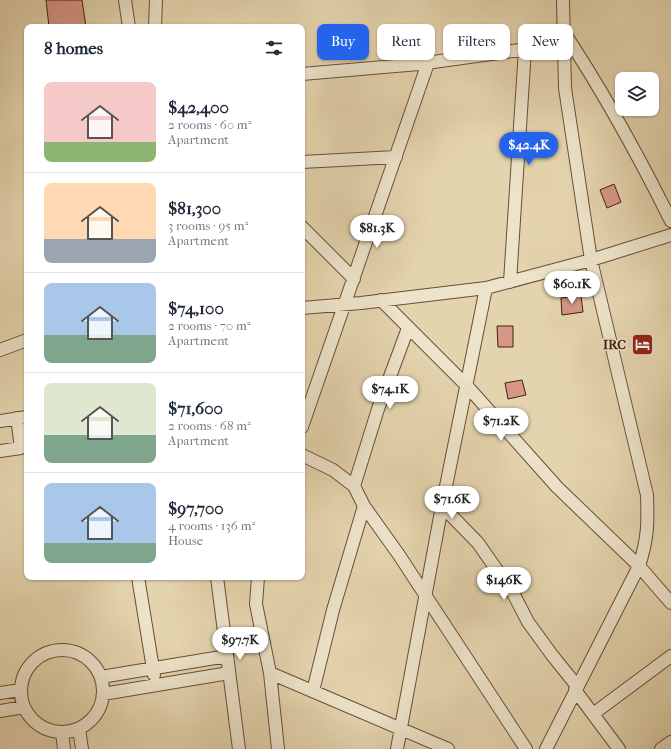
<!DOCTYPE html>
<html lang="en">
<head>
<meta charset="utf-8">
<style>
  :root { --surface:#fff; --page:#f2f2f3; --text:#1f2937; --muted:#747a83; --line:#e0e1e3; --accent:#2563eb }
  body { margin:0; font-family:"IM FELL French Canon",serif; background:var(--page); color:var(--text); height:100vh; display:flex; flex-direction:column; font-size:15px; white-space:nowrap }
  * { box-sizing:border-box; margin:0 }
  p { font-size:13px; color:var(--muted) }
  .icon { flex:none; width:22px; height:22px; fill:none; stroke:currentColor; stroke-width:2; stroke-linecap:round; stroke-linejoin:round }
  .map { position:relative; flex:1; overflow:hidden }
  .panel { position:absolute; left:24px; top:24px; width:281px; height:556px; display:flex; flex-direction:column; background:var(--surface); border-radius:8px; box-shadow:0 1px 3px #0004 }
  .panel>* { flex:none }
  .hud { position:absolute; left:317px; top:24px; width:294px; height:36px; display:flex; gap:8px }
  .controls { position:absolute; left:615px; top:72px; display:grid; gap:8px }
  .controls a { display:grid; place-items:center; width:44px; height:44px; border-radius:8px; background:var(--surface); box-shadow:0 1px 3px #0004; font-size:20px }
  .price { position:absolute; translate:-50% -34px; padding:0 9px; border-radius:14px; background:#fff; color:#222; font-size:13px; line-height:26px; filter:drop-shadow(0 1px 2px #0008) }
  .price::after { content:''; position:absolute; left:50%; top:24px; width:12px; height:9px; margin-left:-6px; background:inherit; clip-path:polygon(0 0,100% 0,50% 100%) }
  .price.active { background:var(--accent); color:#fff }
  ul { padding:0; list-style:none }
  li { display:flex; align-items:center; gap:12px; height:100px; padding:0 20px }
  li+li { border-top:1px solid var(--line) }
  li span { display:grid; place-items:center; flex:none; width:112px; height:80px; border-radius:8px; color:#555 }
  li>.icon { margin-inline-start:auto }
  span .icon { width:48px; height:48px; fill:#fffc; stroke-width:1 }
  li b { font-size:17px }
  h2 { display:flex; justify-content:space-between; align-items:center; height:48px; padding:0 20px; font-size:17px }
  .tag { padding:0 14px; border-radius:8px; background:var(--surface); box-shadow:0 1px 3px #0004; font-size:14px; line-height:36px }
  .tag.active { background:var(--accent); color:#fff }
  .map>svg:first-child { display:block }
  .building { fill:#d79688; stroke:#3f2110 }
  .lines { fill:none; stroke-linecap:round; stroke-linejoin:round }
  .minor-casing { stroke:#684e38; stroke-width:14 }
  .minor { stroke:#ede3ca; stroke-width:12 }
  .labels { text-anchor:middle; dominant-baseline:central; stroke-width:3; stroke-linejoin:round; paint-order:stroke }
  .poi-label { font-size:13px; font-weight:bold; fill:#3f2110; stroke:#ede3ca; text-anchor:end }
</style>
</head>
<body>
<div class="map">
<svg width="671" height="749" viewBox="0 0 671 749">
  <rect width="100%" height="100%" fill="#e4d4ae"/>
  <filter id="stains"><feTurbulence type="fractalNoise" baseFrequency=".005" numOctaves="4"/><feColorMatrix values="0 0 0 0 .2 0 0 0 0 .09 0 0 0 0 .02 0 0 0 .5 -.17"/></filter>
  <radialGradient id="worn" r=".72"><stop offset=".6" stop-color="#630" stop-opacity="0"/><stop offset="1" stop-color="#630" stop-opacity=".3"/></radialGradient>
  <path class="building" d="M46 0H82L86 27H49Z
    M614 184 621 202 607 208 600 190Z
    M581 296 583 312 562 315 561 298Z
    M497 326H513V347H498Z
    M522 380 526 395 508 399 505 383Z"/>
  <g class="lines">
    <defs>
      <path id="minor" d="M125 0 129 27
        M155 27 156 0
        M563 31C603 91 638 155 671 221
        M302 74 419 64 563 44
        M302 162 396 157
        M302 227 354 279
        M510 282 525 49
        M381 300 467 386 557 487 639 566 671 603
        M302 308 361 303 486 288 591 260 671 235
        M0 350 27 340
        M0 421 27 417
        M302 427 428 63
        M0 451 21 448 17 418
        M302 455 333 470 354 486 364 506 399 555 526 749
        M354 486 378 409 408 328
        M442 506 478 543 513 593 528 622 552 655 577 686
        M138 577 154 675
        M217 577 239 749
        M258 577 256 604 270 673 278 749
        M21 691a41 41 0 1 1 82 0a41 41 0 1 1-82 0Z
        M270 673 448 749
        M101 677 227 656
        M575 690 619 749
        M313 691 333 610 364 506
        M0 693 21 690
        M103 694 229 673
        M0 711 24 707
        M593 714 671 656
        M79 729 82 749
        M62 732 64 749
        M397 749 442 506 486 288
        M546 749 639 566C648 538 648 523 647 495L591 260 565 88 563 0
        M661 749 671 742"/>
    </defs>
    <use href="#minor" class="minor-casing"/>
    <use href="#minor" class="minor"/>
  </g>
  <defs>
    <symbol id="hotel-square" viewBox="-11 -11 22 22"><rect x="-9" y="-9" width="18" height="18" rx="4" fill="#8f2418" stroke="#ede3ca"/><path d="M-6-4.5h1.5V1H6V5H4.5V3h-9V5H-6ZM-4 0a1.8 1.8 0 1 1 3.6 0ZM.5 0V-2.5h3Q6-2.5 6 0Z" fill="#fff"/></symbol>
  </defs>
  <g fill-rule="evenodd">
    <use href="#hotel-square" x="630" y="332" width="25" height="25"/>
  </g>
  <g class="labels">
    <g class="poi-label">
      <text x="626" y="344">IRC</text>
    </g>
  </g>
  <rect width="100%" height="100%" filter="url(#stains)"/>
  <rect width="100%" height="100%" fill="url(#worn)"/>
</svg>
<div class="controls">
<a><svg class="icon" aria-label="layers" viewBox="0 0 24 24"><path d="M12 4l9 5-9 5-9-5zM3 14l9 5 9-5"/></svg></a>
</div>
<b class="price active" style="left:529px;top:166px">$42.4K</b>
<b class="price" style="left:377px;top:249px">$81.3K</b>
<b class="price" style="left:572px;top:305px">$60.1K</b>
<b class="price" style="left:390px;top:410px">$74.1K</b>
<b class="price" style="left:501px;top:442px">$71.2K</b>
<b class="price" style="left:452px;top:520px">$71.6K</b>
<b class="price" style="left:504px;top:601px">$146K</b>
<b class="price" style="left:240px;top:661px">$97.7K</b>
<div class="hud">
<a class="tag active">Buy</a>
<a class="tag">Rent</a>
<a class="tag">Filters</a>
<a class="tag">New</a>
</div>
<section class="panel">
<h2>8 homes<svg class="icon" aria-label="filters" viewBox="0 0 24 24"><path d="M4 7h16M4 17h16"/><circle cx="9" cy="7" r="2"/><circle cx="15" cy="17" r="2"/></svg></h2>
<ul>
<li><span style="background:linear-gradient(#f6c9c9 75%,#8fb573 0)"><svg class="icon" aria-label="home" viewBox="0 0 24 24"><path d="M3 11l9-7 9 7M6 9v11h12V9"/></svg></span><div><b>$42,400</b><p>2 rooms · 60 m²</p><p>Apartment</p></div></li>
<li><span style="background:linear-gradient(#ffd9b3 70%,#9aa5b1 0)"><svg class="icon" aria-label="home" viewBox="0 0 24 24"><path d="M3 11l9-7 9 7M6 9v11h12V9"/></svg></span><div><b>$81,300</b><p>3 rooms · 95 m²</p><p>Apartment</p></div></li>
<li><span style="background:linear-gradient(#a9c7e8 65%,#7fa58c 0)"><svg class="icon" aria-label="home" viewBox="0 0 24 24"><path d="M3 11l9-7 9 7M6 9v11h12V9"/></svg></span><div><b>$74,100</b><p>2 rooms · 70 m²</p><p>Apartment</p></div></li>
<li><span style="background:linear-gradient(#dfe7d0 65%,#7fa58c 0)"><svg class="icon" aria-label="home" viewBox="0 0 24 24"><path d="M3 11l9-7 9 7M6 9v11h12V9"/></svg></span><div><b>$71,600</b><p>2 rooms · 68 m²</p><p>Apartment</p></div></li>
<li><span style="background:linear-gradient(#a9c7e8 75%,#7fa58c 0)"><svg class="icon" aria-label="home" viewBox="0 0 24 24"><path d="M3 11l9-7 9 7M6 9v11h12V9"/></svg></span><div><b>$97,700</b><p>4 rooms · 136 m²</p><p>House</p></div></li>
</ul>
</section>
</div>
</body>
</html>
